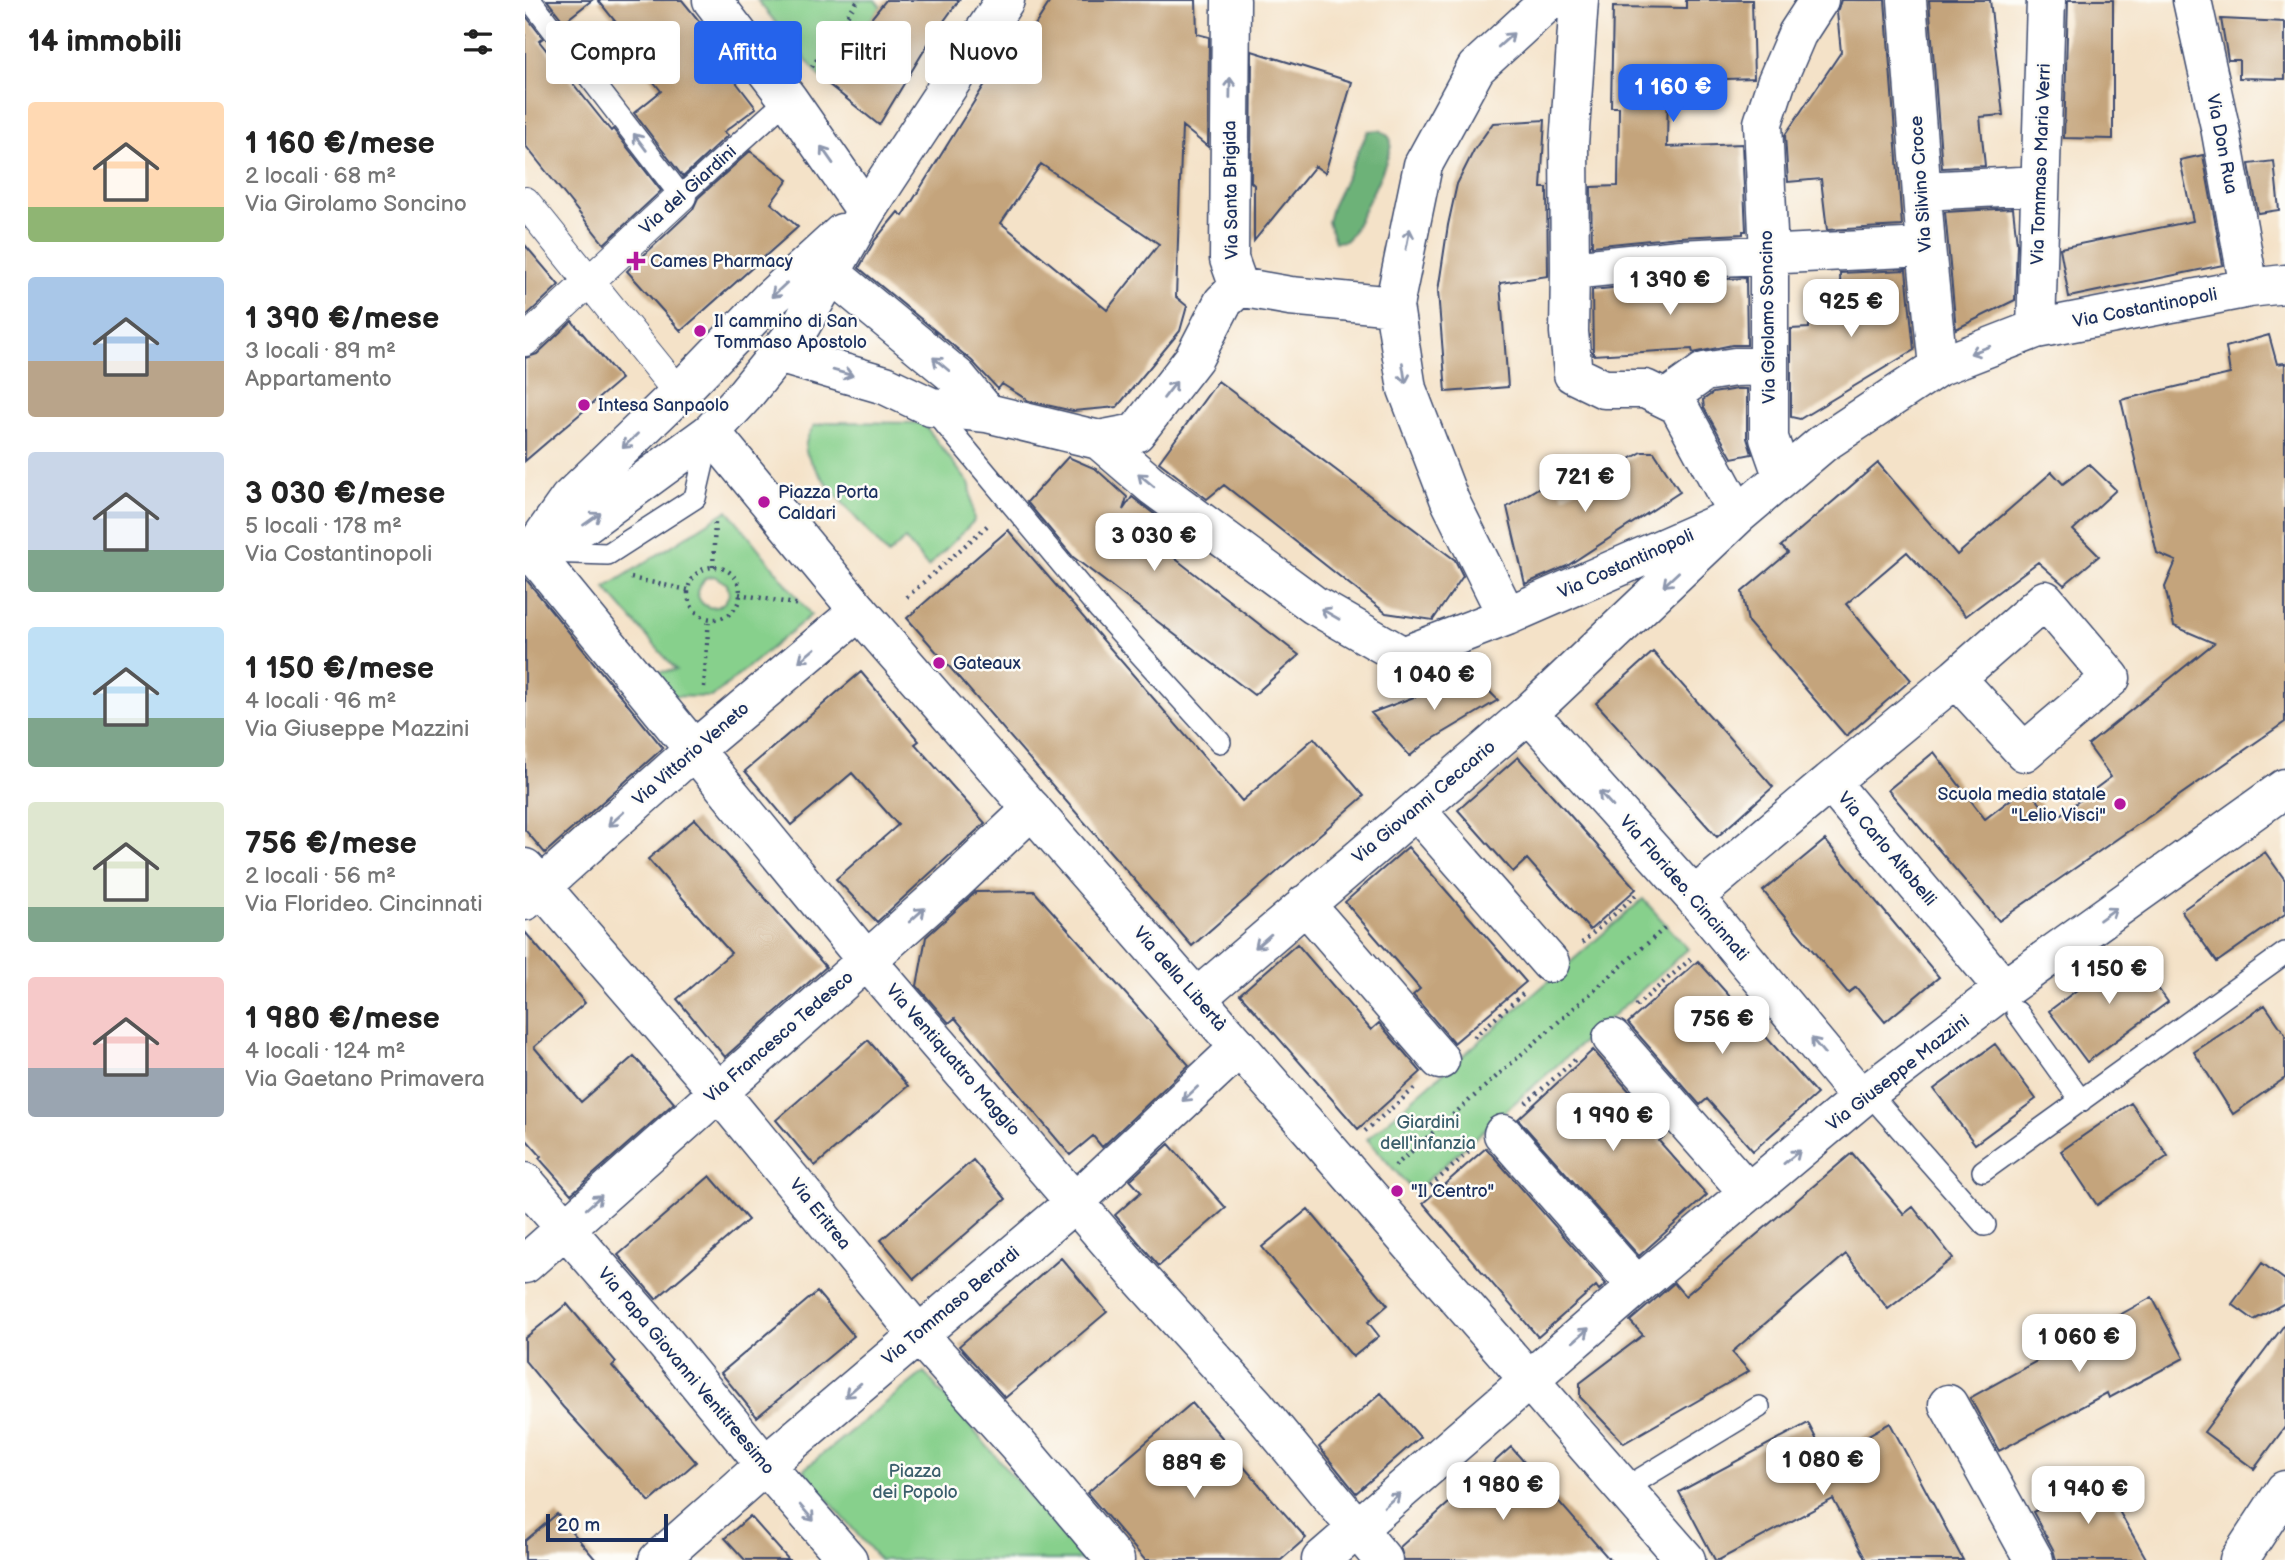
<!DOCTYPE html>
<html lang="it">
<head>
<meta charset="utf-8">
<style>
  :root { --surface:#fff; --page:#f6f6f6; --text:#222; --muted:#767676; --accent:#2563eb }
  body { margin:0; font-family:"Balsamiq Sans",sans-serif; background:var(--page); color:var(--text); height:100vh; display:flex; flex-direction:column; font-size:26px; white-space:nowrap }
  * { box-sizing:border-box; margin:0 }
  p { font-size:23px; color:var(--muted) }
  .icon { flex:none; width:38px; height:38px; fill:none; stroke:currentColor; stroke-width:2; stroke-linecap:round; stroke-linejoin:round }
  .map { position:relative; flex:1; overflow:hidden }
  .drawer { display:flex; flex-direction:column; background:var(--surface); width:525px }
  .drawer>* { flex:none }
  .guide { position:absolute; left:21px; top:21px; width:665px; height:63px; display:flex; gap:14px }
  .scale { position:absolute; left:21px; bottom:18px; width:122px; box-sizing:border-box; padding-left:7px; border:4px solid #1b2f5e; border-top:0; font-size:19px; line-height:24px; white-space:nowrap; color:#1b2f5e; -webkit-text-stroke:5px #fdfcf7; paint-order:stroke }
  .price { position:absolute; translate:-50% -60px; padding:0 16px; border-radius:14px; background:#fff; color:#222; font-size:23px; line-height:46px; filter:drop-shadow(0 2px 4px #0008) }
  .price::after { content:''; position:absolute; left:50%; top:42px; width:21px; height:16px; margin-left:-10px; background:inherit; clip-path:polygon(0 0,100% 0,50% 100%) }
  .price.selected { background:var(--accent); color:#fff }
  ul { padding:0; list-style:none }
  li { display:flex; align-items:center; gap:21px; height:175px; padding:0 28px }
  li span { display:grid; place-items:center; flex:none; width:196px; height:140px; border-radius:7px; color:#555 }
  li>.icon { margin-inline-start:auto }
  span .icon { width:84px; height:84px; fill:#fffc; stroke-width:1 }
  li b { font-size:30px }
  h2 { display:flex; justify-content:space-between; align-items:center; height:84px; padding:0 28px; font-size:30px }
  .chip { padding:0 24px; border-radius:7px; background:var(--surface); box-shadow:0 4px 18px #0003; font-size:24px; line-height:63px }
  .chip.selected { background:var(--accent); color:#fff }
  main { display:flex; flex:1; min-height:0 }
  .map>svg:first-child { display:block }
  .green { fill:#87d08c; stroke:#518075; stroke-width:2; fill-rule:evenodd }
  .forest { fill:#6db278; stroke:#44706b; stroke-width:2 }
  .building { fill:#c4a47b; fill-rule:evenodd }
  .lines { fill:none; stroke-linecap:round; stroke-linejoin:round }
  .service-casing { stroke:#3c4a6e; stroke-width:24 }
  .pedestrian-casing { stroke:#3c4a6e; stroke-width:32 }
  .minor-casing { stroke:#3c4a6e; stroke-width:41 }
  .tertiary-casing { stroke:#3c4a6e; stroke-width:41 }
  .secondary-casing { stroke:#3c4a6e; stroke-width:41 }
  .path { stroke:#3c4a6e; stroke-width:4.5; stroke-dasharray:2 5; stroke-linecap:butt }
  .service { stroke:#fff; stroke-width:21 }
  .pedestrian { stroke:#fff; stroke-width:30 }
  .minor { stroke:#fff; stroke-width:38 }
  .tertiary { stroke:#fff; stroke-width:38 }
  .secondary { stroke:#fff; stroke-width:38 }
  .oneway { stroke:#8d97ae }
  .poi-dot { fill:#b5179e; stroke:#fdfcf7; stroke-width:2.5 }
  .labels { text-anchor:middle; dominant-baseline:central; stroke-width:5; stroke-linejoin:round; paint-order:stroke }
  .street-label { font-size:18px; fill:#1b2f5e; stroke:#fdfcf7 }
  .poi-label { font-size:18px; fill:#1b2f5e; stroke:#fdfcf7; text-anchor:start }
  .park-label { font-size:18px; fill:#3b5f6c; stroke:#fdfcf7 }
</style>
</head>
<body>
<main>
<section class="drawer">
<h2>14 immobili<svg class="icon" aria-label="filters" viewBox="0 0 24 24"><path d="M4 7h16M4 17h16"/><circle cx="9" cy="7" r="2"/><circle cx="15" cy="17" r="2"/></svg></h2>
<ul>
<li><span style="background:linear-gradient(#ffd9b3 75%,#8fb573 0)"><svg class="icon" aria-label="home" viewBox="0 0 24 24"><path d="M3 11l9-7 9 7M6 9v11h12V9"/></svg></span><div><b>1 160 €/mese</b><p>2 locali · 68 m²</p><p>Via Girolamo Soncino</p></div></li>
<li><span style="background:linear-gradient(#a9c7e8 60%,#b9a48a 0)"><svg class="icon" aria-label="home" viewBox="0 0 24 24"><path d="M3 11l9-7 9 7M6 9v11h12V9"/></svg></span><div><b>1 390 €/mese</b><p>3 locali · 89 m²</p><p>Appartamento</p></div></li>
<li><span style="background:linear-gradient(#c9d6e8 70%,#7fa58c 0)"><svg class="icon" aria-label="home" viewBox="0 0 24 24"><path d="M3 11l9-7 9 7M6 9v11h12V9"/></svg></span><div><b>3 030 €/mese</b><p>5 locali · 178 m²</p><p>Via Costantinopoli</p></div></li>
<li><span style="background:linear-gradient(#bfe0f5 65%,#7fa58c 0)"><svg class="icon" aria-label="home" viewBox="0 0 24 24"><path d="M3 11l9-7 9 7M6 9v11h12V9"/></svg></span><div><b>1 150 €/mese</b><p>4 locali · 96 m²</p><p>Via Giuseppe Mazzini</p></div></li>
<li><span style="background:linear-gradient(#dfe7d0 75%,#7fa58c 0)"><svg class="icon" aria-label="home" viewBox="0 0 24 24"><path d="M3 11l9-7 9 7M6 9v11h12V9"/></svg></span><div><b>756 €/mese</b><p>2 locali · 56 m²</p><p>Via Florideo. Cincinnati</p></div></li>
<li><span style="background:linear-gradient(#f6c9c9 65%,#9aa5b1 0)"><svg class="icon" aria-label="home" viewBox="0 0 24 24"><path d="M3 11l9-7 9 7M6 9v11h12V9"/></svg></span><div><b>1 980 €/mese</b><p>4 locali · 124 m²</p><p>Via Gaetano Primavera</p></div></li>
</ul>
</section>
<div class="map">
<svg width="1760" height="1560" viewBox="0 0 1760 1560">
  <rect width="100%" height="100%" fill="#fdfcf7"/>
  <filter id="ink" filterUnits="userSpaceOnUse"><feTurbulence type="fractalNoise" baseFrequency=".0143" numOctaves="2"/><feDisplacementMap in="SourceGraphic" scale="14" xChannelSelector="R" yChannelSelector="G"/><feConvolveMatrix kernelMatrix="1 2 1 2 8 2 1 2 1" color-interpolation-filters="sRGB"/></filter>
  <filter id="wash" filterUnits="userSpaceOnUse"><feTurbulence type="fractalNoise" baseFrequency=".00686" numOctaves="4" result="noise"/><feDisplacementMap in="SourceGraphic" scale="28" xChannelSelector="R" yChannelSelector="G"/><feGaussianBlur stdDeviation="1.57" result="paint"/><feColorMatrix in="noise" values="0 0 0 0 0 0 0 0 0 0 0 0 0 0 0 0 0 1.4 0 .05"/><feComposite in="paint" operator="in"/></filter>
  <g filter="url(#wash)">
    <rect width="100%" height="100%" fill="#f4e2c8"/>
    <path class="green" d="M232 0H350L356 7 297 79Z
      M305 422 398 423 445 485 449 521 403 567 380 539 363 555C347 535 286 471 281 451 279 442 284 433 289 426Z
      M203 510 286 615 187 697 137 696 119 674 151 670 80 588ZM189 576 202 584 204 594C197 614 174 611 172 591L180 578Z
      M1118 899 1163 949 889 1192 842 1139Z
      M399 1372 559 1560H354L278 1470Z"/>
    <path class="forest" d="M855 130C859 133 866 136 866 142 867 157 834 220 826 235L820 241 810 242 803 222 807 207 843 131Z"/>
    <g id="blocks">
      <path class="building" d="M22 0H67L39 22Z
        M73 0H157L201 54 194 60 231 108 199 132 203 135 158 177 109 113 136 91 116 66 122 61Z
        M361 0H434L406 39 354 125 297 79Z
        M526 0H671L672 34 684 37 683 147 657 126 651 297 662 306 655 331 592 407 548 411 504 401 477 384 473 389 447 361 334 268 350 240 373 212 378 216 493 31 503 36ZM516 164 634 244 582 310 476 223Z
        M1161 0H1227L1229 78 1143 81 1142 147 1217 144 1221 231H1218V234L1154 237 1067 246 1066 187 1093 186 1094 107H1086L1088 7 1161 8Z
        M1316 0H1360L1377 226 1302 230 1296 179 1263 182 1260 135 1316 52 1312 12Z
        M1404 0H1465L1478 115 1455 117 1460 166 1417 168Z
        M1543 0H1588V139L1539 138Z
        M0 15 18 38 14 41 86 131 88 129 136 191 79 244 0 145Z
        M1696 19 1760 22V79L1714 78V60H1703Z
        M727 51 827 82 800 173 790 166 729 241V185L726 182Z
        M1020 120 1016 188H1022L1023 276 975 283 983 387 921 392 913 291 923 225 932 184 949 150 968 123Z
        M225 151 263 180 246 203 273 227 156 331 102 271 168 209 173 198Z
        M1678 155 1698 265 1544 297 1535 248 1668 221 1655 160Z
        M1749 161 1754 210 1733 213 1724 164Z
        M1488 208 1492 244 1490 300 1431 329 1420 212Z
        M0 245 34 285 0 317Z
        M1381 270 1389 350 1275 419 1266 417V329L1284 328 1285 312 1316 306 1315 273Z
        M1221 278 1222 345H1207L1168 353 1167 349 1068 355 1067 290 1157 281Z
        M47 321 96 379 0 461V358L12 354Z
        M1744 335 1752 364 1760 363V722L1474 921 1363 790 1409 752 1460 819 1502 787 1528 820 1586 777 1563 745 1689 643 1649 626 1640 587 1651 561 1632 553 1596 400 1705 374 1701 347Z
        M693 381 930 560 938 576 908 620 861 613 699 485 682 499 634 462Z
        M1212 389H1222V438L1227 454 1207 458 1179 408 1178 400 1188 393Z
        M1117 452H1129L1155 492 1042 566 1000 584 982 507 1028 479 1039 497Z
        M543 457 571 469 602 497 598 510 607 497 650 530 634 546 774 655 729 695 548 557 502 502Z
        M1353 463 1432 555 1527 472 1538 484 1564 464 1591 490 1548 530 1574 556 1539 585 1513 562 1441 616 1382 552 1321 604 1386 680 1321 736 1223 622 1217 592 1263 553 1256 546Z
        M483 530 717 801 789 738 839 796 667 946 382 618Z
        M0 578 138 748 20 853 0 830Z
        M1128 652 1248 787 1192 837 1071 703Z
        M336 672 394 741 390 744 460 823 352 922 311 879 373 825 327 773 266 825 220 771Z
        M948 675 973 700 898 745 885 756 846 713Z
        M993 757 1111 889 1065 930 1002 859 988 872 933 810Z
        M170 819 301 967 200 1057 152 999 206 953 123 859Z
        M1300 840 1414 977 1360 1022 1331 987 1323 993 1238 891Z
        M883 847 1001 982 929 1043 888 995 895 989 820 902Z
        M1740 852 1760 880V914L1692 962 1656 911Z
        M509 891 664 1065 577 1147 568 1136 545 1155 430 1018 424 1023 392 986 401 937 451 892Z
        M0 932 60 1003 9 1047 56 1102 109 1056 149 1103 46 1194 14 1158 16 1156 0 1138Z
        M772 944 846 1030 854 1023 896 1072 833 1129 715 994Z
        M1605 950 1643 1002 1562 1062 1524 1011Z
        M1173 961 1292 1094 1228 1151 1182 1099 1175 1105 1103 1023Z
        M1740 1005 1760 1034V1078L1708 1114 1669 1052Z
        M343 1040 383 1086 290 1166 251 1120Z
        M1470 1044 1511 1099 1450 1144 1409 1089Z
        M1068 1050 1142 1134 1134 1141 1182 1195 1114 1256 993 1119Z
        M1606 1103 1643 1156 1572 1205 1536 1151Z
        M644 1144 701 1208 634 1266 590 1215 616 1192 605 1180Z
        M961 1148 1081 1284 1074 1290 1071 1286 1013 1337 898 1203Z
        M1327 1153 1379 1214 1388 1207 1428 1258 1363 1309 1321 1254 1207 1352 1224 1371 1099 1443 1055 1397V1383L1118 1335 1105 1321 1126 1303 1149 1283 1160 1296Z
        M448 1160 481 1199 389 1279 356 1240Z
        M185 1176 223 1220 131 1299 93 1255Z
        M783 1209 863 1305 843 1322 854 1336 828 1357 737 1247Z
        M536 1258 582 1312 480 1398 434 1346Z
        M1737 1263 1760 1280V1303L1729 1320 1707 1304Z
        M292 1292 329 1336 232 1417 196 1373Z
        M1627 1297 1659 1358 1584 1398 1582 1393 1474 1451 1445 1398Z
        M42 1304 91 1362 87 1366 171 1462 125 1502 38 1407 0 1361V1338Z
        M1760 1324V1427L1729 1469 1679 1432Z
        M856 1393 895 1437 831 1493 794 1447Z
        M667 1403 706 1448 704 1450 781 1538 756 1560H620L562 1493Z
        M1283 1423 1301 1458 1365 1423 1438 1560H1341L1308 1499 1194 1560H1190L1154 1492Z
        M986 1447 1085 1560H879L875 1547Z
        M1574 1476 1622 1560H1531L1528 1549 1508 1512Z
        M32 1514 71 1560H0V1541Z
        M225 1516 264 1560H220L200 1538Z"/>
    </g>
  </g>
  <g filter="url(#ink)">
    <use href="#blocks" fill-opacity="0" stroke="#3c4a6e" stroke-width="2"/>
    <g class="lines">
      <defs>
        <path id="service" d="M5 0 156 196 263 99
          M406 407 575 610 695 742
          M19 552 83 554 170 498 185 434
          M1492 1012 1556 1101
          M1344 1093 1460 1225
          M1458 1171 1760 953
          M1099 1489 1234 1407"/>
        <path id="pedestrian" d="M0 202 154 393
          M0 341 156 196"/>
        <path id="minor" d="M187 0 263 99 341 211
          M1054 0 1044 145 1045 270 1155 259 1401 247
          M1382 0 1401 247 1413 367
          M1667 0 1695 127 1724 288
          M1397 191 1515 185
          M307 274 433 378 462 413
          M714 287 765 296 869 306
          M1511 329 1521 0
          M253 354 360 385 406 407 462 413 574 440 629 487 789 605 878 656 982 616 1213 515 1297 444 1413 367 1511 329 1724 288 1760 284
          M1141 399 1179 372 1210 367 1244 366
          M574 440 611 433 669 358 698 302 714 287 704 259 706 0
          M1257 475 1244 438V255L1238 123 1251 83 1272 34 1294 0
          M7 552 342 961 609 1271 731 1406 858 1560
          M982 616 925 501 882 389 869 306 898 165 951 68 1025 0
          M1004 713 1169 897 1336 1098
          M1305 782 1431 678 1520 600 1586 678 1499 752 1431 678
          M891 810 1025 963
          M0 868 193 1091 393 1334 492 1444 590 1560
          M1169 897 1305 782 1479 989
          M0 901 170 749 334 611
          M780 904 915 1060
          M672 998 1004 713 1213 515 1153 405 1120 389H1079L1048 374 1044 332 1045 270
          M1087 1038 1223 1192
          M978 1134 1112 1286
          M0 1182 141 1344 240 1465 323 1560
          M0 1264 431 881 507 809
          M1423 1404 1509 1560
          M133 1560 240 1465 550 1202 715 1047
          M796 1560 1112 1286 1336 1098 1479 989 1760 788
          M1714 1560 1760 1490"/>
        <path id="tertiary" d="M10 547 44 499 154 393 245 299 317 233
          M0 556 59 525 149 459 186 432 218 397 277 324 341 211 480 0"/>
        <path id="secondary" d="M186 432 334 611 1161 1560"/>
      </defs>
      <use href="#service" class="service-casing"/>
      <use href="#pedestrian" class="pedestrian-casing"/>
      <use href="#minor" class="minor-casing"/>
      <use href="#tertiary" class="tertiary-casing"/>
      <use href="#secondary" class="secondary-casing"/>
      <path class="path" d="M287 67 333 0
        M188 567 190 522
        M163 593a26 26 0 1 1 52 0a26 26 0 1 1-52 0Z
        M106 578 163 590
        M214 594 275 605
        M382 597 463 525
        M179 687 184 618
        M1057 943 1113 893
        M1111 1006 1168 957
        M949 1037 1000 992
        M1001 1103 1052 1058
        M840 1131 889 1089
        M870 1166 1142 926
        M895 1195 944 1152"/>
      <use href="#service" class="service"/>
      <use href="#pedestrian" class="pedestrian"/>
      <use href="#minor" class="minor"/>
      <use href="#tertiary" class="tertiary"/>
      <use href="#secondary" class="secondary"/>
    </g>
    <defs><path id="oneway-shaft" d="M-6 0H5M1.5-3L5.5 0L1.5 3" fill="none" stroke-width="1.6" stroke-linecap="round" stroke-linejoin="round" transform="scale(1.75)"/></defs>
    <g class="oneway">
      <use href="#oneway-shaft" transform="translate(981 40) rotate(-42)"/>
      <use href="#oneway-shaft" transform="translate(705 88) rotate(-89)"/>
      <use href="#oneway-shaft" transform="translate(115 142) rotate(-127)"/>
      <use href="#oneway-shaft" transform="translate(302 155) rotate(-125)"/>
      <use href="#oneway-shaft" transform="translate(883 239) rotate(-79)"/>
      <use href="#oneway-shaft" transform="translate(254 290) rotate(137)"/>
      <use href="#oneway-shaft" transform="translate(1455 350) rotate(159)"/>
      <use href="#oneway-shaft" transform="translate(416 364) rotate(-140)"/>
      <use href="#oneway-shaft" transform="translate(318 373) rotate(16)"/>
      <use href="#oneway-shaft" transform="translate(879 373) rotate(81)"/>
      <use href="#oneway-shaft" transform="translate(645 390) rotate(-52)"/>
      <use href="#oneway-shaft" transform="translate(105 441) rotate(136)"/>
      <use href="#oneway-shaft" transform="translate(621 480) rotate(-140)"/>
      <use href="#oneway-shaft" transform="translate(67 519) rotate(-35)"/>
      <use href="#oneway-shaft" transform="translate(1146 579) rotate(137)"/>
      <use href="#oneway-shaft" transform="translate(805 614) rotate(-150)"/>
      <use href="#oneway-shaft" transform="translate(282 655) rotate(140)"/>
      <use href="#oneway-shaft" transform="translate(1081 799) rotate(-132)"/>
      <use href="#oneway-shaft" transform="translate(91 819) rotate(138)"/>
      <use href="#oneway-shaft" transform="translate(1583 914) rotate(-36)"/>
      <use href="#oneway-shaft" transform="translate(392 915) rotate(-42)"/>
      <use href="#oneway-shaft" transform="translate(738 941) rotate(139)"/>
      <use href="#oneway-shaft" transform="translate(1293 1046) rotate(-130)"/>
      <use href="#oneway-shaft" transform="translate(665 1094) rotate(137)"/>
      <use href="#oneway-shaft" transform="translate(1267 1157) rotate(-39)"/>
      <use href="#oneway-shaft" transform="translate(69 1202) rotate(-42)"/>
      <use href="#oneway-shaft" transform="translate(1056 1335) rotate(-41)"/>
      <use href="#oneway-shaft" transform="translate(328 1390) rotate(139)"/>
      <use href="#oneway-shaft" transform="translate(867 1500) rotate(-41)"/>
      <use href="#oneway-shaft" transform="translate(282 1513) rotate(49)"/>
    </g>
  </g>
  <g class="poi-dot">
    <path d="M107.5 250.5h7v7h7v7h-7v7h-7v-7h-7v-7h7z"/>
    <circle cx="175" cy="331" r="7"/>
    <circle cx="59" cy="405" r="7"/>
    <circle cx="239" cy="502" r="7"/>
    <circle cx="414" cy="663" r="7"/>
    <circle cx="1595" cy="804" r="7"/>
    <circle cx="872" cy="1191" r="7"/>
  </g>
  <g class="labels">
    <g class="street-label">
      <text transform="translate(1697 144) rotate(79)">Via Don Rua</text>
      <text transform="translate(1516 164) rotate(-88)">Via Tommaso Maria Verri</text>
      <text transform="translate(1396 184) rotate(-94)">Via Silvino Croce</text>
      <text transform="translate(163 190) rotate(-42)">Via del Giardini</text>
      <text transform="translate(706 190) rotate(-91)">Via Santa Brigida</text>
      <text transform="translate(1620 308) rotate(-11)">Via Costantinopoli</text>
      <text transform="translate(1243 317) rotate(-91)">Via Girolamo Soncino</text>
      <text transform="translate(1101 564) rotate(-24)">Via Costantinopoli</text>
      <text transform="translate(166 754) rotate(-41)">Via Vittorio Veneto</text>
      <text transform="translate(899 802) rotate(-40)">Via Giovanni Ceccario</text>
      <text transform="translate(1362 849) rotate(50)">Via Carlo Altobelli</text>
      <text transform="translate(1159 888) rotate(49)">Via Florideo. Cincinnati</text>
      <text transform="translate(655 979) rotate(49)">Via della Libertà</text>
      <text transform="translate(254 1037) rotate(-41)">Via Francesco Tedesco</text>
      <text transform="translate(428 1060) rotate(49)">Via Ventiquattro Maggio</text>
      <text transform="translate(1373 1073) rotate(-38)">Via Giuseppe Mazzini</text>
      <text transform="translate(295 1214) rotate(51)">Via Eritrea</text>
      <text transform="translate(426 1306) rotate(-40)">Via Tommaso Berardi</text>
      <text transform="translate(161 1371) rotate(50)">Via Papa Giovanni Ventitreesimo</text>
    </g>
    <g class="poi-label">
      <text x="125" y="261">Cames Pharmacy</text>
      <text x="189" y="321">Il cammino di San<tspan x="189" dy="21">Tommaso Apostolo</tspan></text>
      <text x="73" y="405">Intesa Sanpaolo</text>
      <text x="253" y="492">Piazza Porta<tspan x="253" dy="21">Caldari</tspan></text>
      <text x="428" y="663">Gateaux</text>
      <text x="1581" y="794" text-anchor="end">Scuola media statale<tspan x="1581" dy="21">"Lelio Visci"</tspan></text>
      <text x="886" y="1191">"Il Centro"</text>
    </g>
    <g class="park-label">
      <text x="903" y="1122">Giardini<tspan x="903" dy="21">dell'infanzia</tspan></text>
      <text x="390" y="1471">Piazza<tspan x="390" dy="21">dei Popolo</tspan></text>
    </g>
  </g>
</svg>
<div class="scale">20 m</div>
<b class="price selected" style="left:1148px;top:124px">1 160 €</b>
<b class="price" style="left:1145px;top:317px">1 390 €</b>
<b class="price" style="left:1326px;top:339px">925 €</b>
<b class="price" style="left:1060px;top:514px">721 €</b>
<b class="price" style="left:629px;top:573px">3 030 €</b>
<b class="price" style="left:909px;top:712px">1 040 €</b>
<b class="price" style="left:1584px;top:1006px">1 150 €</b>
<b class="price" style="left:1197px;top:1056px">756 €</b>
<b class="price" style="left:1088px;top:1153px">1 990 €</b>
<b class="price" style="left:1554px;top:1374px">1 060 €</b>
<b class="price" style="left:1298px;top:1497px">1 080 €</b>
<b class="price" style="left:669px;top:1500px">889 €</b>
<b class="price" style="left:978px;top:1522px">1 980 €</b>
<b class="price" style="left:1563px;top:1526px">1 940 €</b>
<div class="guide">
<a class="chip">Compra</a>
<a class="chip selected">Affitta</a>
<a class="chip">Filtri</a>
<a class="chip">Nuovo</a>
</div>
</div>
</main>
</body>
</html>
